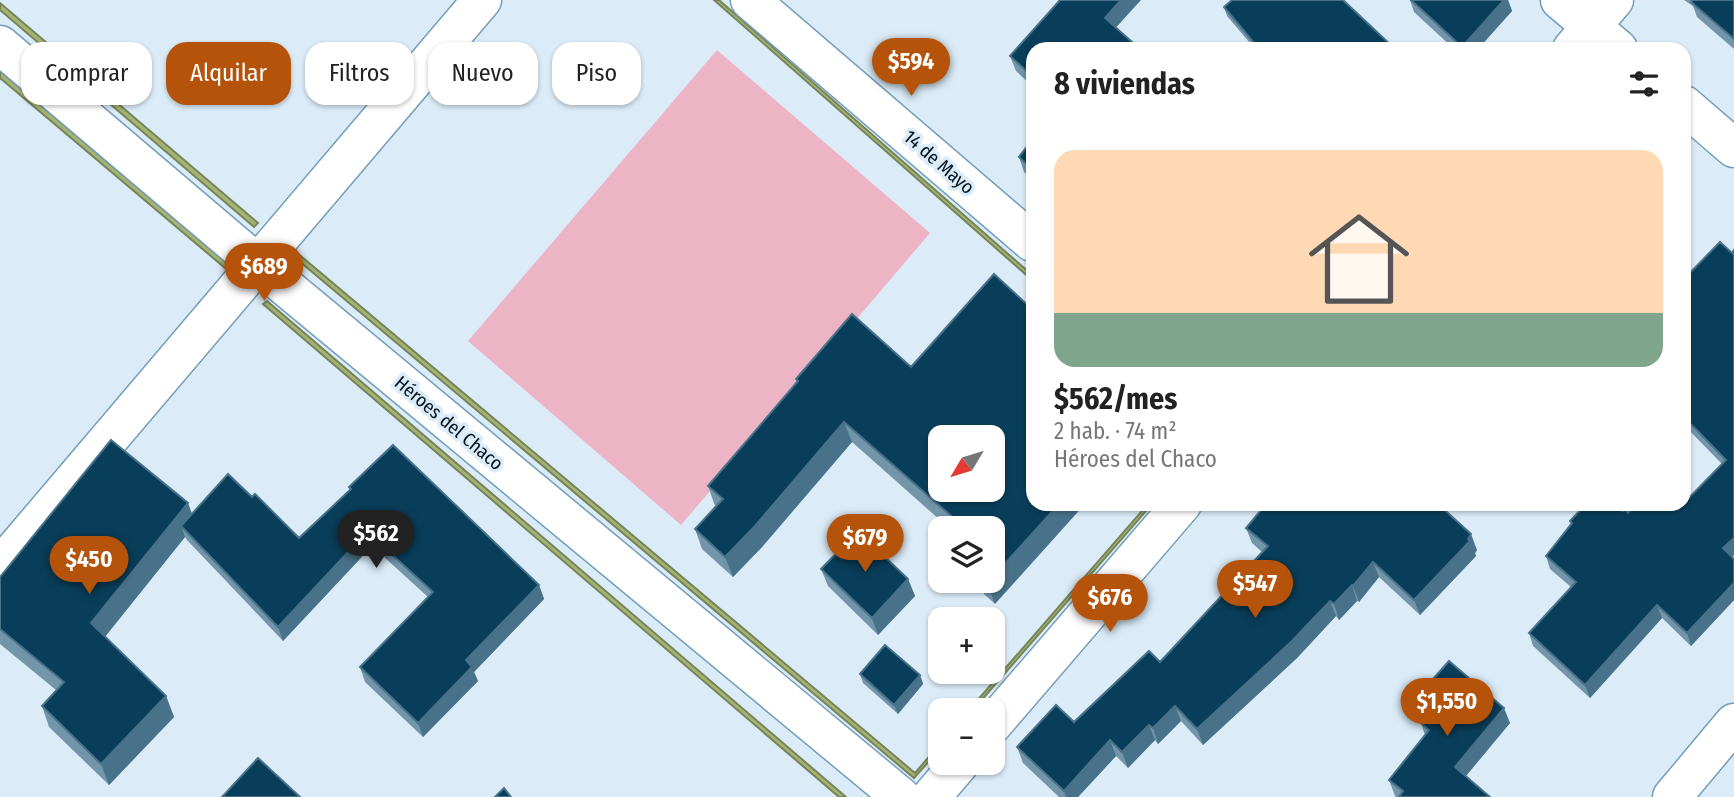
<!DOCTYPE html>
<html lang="es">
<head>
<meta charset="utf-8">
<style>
  :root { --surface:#fff; --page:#f6f6f6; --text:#222; --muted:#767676; --accent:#b45309 }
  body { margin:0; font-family:"Fira Sans Condensed",sans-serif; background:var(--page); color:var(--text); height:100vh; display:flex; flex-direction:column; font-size:26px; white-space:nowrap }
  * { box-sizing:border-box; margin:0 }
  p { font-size:23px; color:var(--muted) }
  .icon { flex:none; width:38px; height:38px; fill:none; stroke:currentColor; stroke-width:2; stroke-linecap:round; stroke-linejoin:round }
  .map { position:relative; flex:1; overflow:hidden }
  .side { position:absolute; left:1026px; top:42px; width:665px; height:469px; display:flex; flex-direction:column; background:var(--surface); border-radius:21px; box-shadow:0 2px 5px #0004 }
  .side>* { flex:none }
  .banner { position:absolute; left:21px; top:42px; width:665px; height:63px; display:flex; gap:14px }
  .needle { width:46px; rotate:232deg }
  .fabs { position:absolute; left:928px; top:425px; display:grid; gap:14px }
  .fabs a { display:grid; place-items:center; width:77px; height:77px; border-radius:14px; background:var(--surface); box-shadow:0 2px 5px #0004; font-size:35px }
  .price { position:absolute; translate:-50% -60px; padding:0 16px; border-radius:24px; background:var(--accent); color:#fff; font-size:23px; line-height:46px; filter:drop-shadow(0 2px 4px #0008) }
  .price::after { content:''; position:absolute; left:50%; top:42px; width:21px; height:16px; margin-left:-10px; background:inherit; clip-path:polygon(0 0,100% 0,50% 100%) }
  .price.selected { background:#222; color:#fff }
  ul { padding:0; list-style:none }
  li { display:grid; align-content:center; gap:14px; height:371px; padding:0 28px }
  li span { display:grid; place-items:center; height:217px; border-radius:21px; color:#555 }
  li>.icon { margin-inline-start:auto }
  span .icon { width:126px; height:126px; fill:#fffc; stroke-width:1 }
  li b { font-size:30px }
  h2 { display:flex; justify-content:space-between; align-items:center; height:84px; padding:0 28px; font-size:30px }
  .chip { padding:0 24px; border-radius:21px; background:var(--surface); box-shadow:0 2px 5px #0004; font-size:24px; line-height:63px }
  .chip.selected { background:var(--accent); color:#fff }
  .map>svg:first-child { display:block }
  .green { fill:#ecb4c5 }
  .water { fill:#a6b473; stroke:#76845a; stroke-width:2 }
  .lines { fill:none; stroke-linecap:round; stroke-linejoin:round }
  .street-casing { stroke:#739dba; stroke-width:41 }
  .street { stroke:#fff; stroke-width:38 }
  .wall { fill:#7295a9 }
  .shaded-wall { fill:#487289 }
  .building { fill:#093e5a; stroke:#487289; stroke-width:2; fill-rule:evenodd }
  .labels { text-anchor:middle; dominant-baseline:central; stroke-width:7; stroke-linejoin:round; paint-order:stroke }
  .street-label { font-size:19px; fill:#05151f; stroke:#dbecf8 }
</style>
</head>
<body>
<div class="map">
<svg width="1734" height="797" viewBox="0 0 1734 797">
  <rect width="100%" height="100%" fill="#dbecf8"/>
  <path class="green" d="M717 50 930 233 681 525 468 341Z"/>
  <path class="water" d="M714 0H719L1032 275V280Z
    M0 3 258 223 254 227 0 10Z
    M0 71 228 264 225 268 0 78Z
    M296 252 915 773 940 744V749L914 778 292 255Z
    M267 301 846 797H839L263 304Z
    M1148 504H1152L973 710H969Z"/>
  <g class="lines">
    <defs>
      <path id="street" d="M750 0 1032 242
        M1560 0 1618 49
        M0 45 258 264 901 797
        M1572 49 1614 0
        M1684 105 1734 148
        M0 567 482 0
        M992 725 1182 504
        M931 797 960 763
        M1672 797 1734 723"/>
    </defs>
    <use href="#street" class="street-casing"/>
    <use href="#street" class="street"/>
  </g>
  <path class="wall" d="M1410 0H1508L1512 11 1478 49H1454L1414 12Z
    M1684 0H1734V49L1697 17 1693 6Z
    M1224 7 1394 49H1255L1227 16Z
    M1032 49V86L1016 71 1010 56Z
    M1032 140V179L1024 172 1019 157Z
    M1734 250V555L1732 557 1734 559V600L1691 646 1662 618 1590 698 1533 646 1529 633 1571 587 1550 569 1546 556 1571 524 1570 521 1623 511 1628 513 1678 509 1722 464 1684 425V279L1732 253Z
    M994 274 995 604 970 581H992V528H949L852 442 762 547 733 577 702 549 695 529 715 506 708 486 797 383 796 379 911 367Z
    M349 487 539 585 544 599 474 672 478 681 423 737 365 682 360 667 428 597 372 546 283 641 187 540 185 537 105 637 166 696 174 717 109 785 49 727 42 706 56 690 0 644V577L192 514 299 538 350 490Z
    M1246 528 1477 550 1475 553 1476 556 1420 615 1379 577 1359 602 1357 601 1339 620 1336 616 1297 658 1203 745 1181 721 1158 744 1155 740 1128 768 1116 756 1078 797H1059L1023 763 1017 747 1074 722 1160 662 1262 552 1252 543Z
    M821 569 908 579 915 596 878 635 828 586Z
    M860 674 920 675 923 684 898 714 863 683Z
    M1419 695 1510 723 1466 776 1490 797H1396L1395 796 1389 780 1425 735 1421 723 1429 714 1424 710Z"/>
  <path class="shaded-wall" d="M1121 0H1141L1111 33 1105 18Z
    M1504 0H1508L1512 11 1478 49H1462V47Z
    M844 422 852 442 762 547 733 577 725 557Z
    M188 503 196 524 181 526 185 537 99 644 91 623Z
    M1059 504H1085L995 604 987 583 990 581H992V578Z
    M367 532 372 546 283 641 278 627Z
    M1471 534 1477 550 1475 553 1476 556 1420 615 1414 600Z
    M1734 538V555L1728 561 1723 548Z
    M1373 562 1379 577 1359 602 1353 586Z
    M908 579 915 596 878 635 872 618Z
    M1734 583V600L1691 646 1687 633Z
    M539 585 544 599 474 672 478 681 423 737 418 723 466 660Z
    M1352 585 1357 601 1339 620 1334 604Z
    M1330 601 1336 616 1297 658 1203 745 1197 729Z
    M1657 605 1662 618 1590 698 1585 685Z
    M920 675 923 684 898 714 894 705Z
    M166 696 174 717 109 785 101 764Z
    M1175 706 1181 721 1158 744 1153 728Z
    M1504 708 1510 723 1460 783 1455 767Z
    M1149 725 1155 740 1128 768 1122 752Z
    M1110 740 1116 756 1078 797H1066L1064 791Z"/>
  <path class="building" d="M1060 0H1121L1105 18 1140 49H1032V76L1010 56Z
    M1232 0H1343L1393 47 1391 49H1259L1224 7Z
    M1411 0H1504L1462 47Z
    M1693 0H1734V39L1691 2Z
    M1032 140V169L1019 157Z
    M1720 242 1732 253 1734 250V538L1723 548 1734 559V583L1687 633 1657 605 1585 685 1529 633 1576 582 1546 556 1572 523 1570 521 1586 504H1616L1623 511 1625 509 1628 513 1636 504H1673L1678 509 1726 460 1684 417V279Z
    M994 274 1032 309V504H1059L992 578V528H965L844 422 755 526 725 557 695 529 723 499 708 486 798 381 796 379 852 314 911 367ZM940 438H992V490H940Z
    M111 440 188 503 91 623 166 696 101 764 42 706 64 682 0 629V577Z
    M393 445 539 585 466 660 472 667 418 723 360 667 433 592 367 532 278 627 181 526 228 474 252 497 255 494 299 538 351 489 349 487Z
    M1266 504H1438L1471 534 1468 539 1470 541 1414 600 1373 562 1353 586 1352 585 1334 604 1330 601 1291 642 1197 729 1175 706 1153 728 1149 725 1122 752 1110 740 1064 791 1017 747 1056 705 1074 722 1149 651 1160 662 1268 546 1246 528Z
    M858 531 908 579 872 618 821 569Z
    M885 645 920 675 894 705 860 674Z
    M1449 661 1504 708 1455 767 1490 797H1399L1403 791 1389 780 1429 730 1421 723 1434 708 1419 695Z
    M258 758 300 797H222Z
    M504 788 511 797H495Z"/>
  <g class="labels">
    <g class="street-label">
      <text transform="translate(939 162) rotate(41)">14 de Mayo</text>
      <text transform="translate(449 423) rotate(40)">Héroes del Chaco</text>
    </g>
  </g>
</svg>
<div class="fabs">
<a><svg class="needle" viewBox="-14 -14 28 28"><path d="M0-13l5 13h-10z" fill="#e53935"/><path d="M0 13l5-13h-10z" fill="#767676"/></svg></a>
<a><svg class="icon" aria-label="layers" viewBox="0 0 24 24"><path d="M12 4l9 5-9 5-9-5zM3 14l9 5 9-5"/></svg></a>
<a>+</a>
<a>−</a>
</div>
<b class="price" style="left:911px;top:98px">$594</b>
<b class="price" style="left:264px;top:303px">$689</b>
<b class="price selected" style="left:376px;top:570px">$562</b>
<b class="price" style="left:865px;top:574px">$679</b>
<b class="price" style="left:89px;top:596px">$450</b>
<b class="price" style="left:1255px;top:620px">$547</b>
<b class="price" style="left:1110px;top:634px">$676</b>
<b class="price" style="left:1447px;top:738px">$1,550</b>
<div class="banner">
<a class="chip">Comprar</a>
<a class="chip selected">Alquilar</a>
<a class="chip">Filtros</a>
<a class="chip">Nuevo</a>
<a class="chip">Piso</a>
</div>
<section class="side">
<h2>8 viviendas<svg class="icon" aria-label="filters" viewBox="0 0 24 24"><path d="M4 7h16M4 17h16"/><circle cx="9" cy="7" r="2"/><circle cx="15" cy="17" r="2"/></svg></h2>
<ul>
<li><span style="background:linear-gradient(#ffd9b3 75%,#7fa58c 0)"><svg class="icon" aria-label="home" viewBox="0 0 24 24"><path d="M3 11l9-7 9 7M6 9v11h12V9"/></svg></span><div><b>$562/mes</b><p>2 hab. · 74 m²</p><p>Héroes del Chaco</p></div></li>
</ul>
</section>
</div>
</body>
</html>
